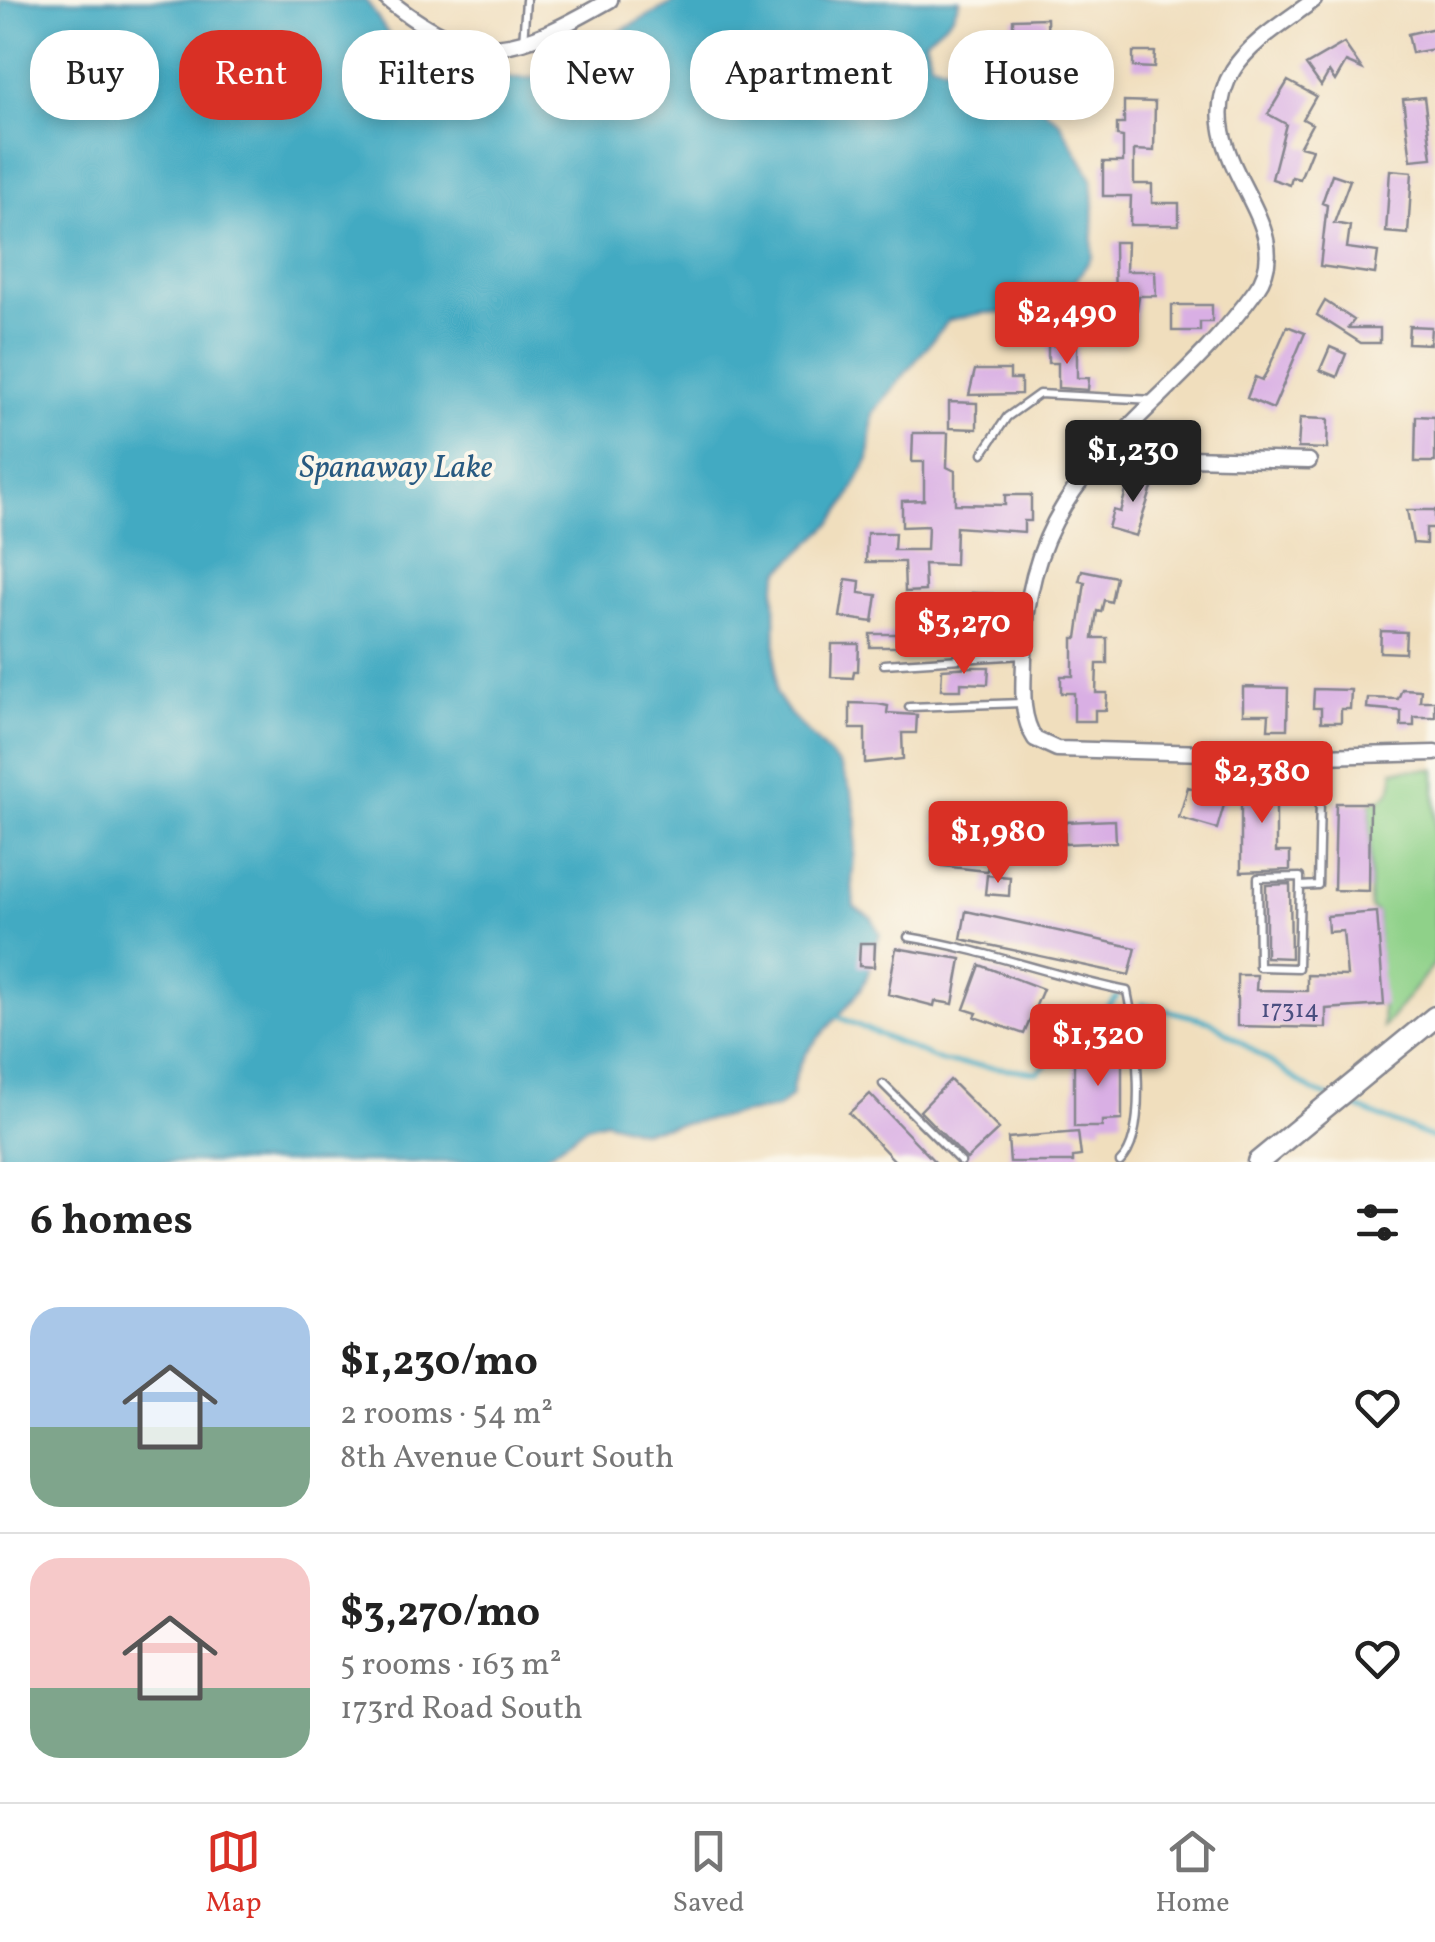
<!DOCTYPE html>
<html lang="en">
<head>
<meta charset="utf-8">
<style>
  :root { --surface:#fff; --page:#f6f6f6; --text:#222; --muted:#767676; --line:#e0e0e0; --accent:#d93025 }
  body { margin:0; font-family:Vollkorn,serif; background:var(--page); color:var(--text); height:100vh; display:flex; flex-direction:column; font-size:38px; white-space:nowrap }
  * { box-sizing:border-box; margin:0 }
  p { font-size:32px; color:var(--muted) }
  .icon { flex:none; width:55px; height:55px; fill:none; stroke:currentColor; stroke-width:2; stroke-linecap:round; stroke-linejoin:round }
  .map { position:relative; height:1162px; overflow:hidden }
  .panel { display:flex; flex-direction:column; background:var(--surface); flex:1 }
  .panel>* { flex:none }
  .banner { position:absolute; left:30px; top:30px; width:1375px; height:90px; display:flex; gap:20px }
  .price { position:absolute; translate:-50% -85px; padding:0 22px; border-radius:10px; background:var(--accent); color:#fff; font-size:32px; line-height:65px; filter:drop-shadow(0 2px 5px #0008) }
  .price::after { content:''; position:absolute; left:50%; top:60px; width:30px; height:22px; margin-left:-15px; background:inherit; clip-path:polygon(0 0,100% 0,50% 100%) }
  .price.selected { background:#222; color:#fff }
  ul { padding:0; list-style:none }
  li { display:flex; align-items:center; gap:30px; height:250px; padding:0 30px }
  li+li { border-top:2px solid var(--line) }
  li span { display:grid; place-items:center; flex:none; width:280px; height:200px; border-radius:30px; color:#555 }
  li>.icon { margin-inline-start:auto }
  span .icon { width:120px; height:120px; fill:#fffc; stroke-width:1 }
  li b { font-size:42px }
  h2 { display:flex; justify-content:space-between; align-items:center; height:120px; padding:0 30px; font-size:42px }
  .chip { padding:0 35px; border-radius:40px; background:var(--surface); box-shadow:0 5px 15px #0003; font-size:35px; line-height:90px }
  .chip.selected { background:var(--accent); color:#fff }
  .dock { display:flex; justify-content:space-around; align-items:center; height:140px; border-top:2px solid var(--line); background:var(--surface); font-size:28px; color:var(--muted) }
  .dock a { display:grid; justify-items:center; gap:5px }
  .dock .selected { color:var(--accent) }
  .map>svg:first-child { display:block }
  .green { fill:#8fd189; stroke:#558074; stroke-width:2.5 }
  .water { fill:#42aac2; stroke:#2e6c90; stroke-width:2.5 }
  .lines { fill:none; stroke-linecap:round; stroke-linejoin:round }
  .stream { stroke:#42aac2; stroke-width:5 }
  .building { fill:#d9afe4 }
  .lane-casing { stroke:#86868e; stroke-width:11 }
  .street-casing { stroke:#86868e; stroke-width:19 }
  .primary-casing { stroke:#86868e; stroke-width:25 }
  .lane { stroke:#fff; stroke-width:6 }
  .street { stroke:#fff; stroke-width:14 }
  .primary { stroke:#fff; stroke-width:20 }
  .labels { text-anchor:middle; dominant-baseline:central; stroke-width:8; stroke-linejoin:round; paint-order:stroke }
  .number-label { font-size:25px; fill:#4a4f80 }
  .water-label { font-size:32px; font-style:italic; fill:#295a81; stroke:#fbf7ec }
</style>
</head>
<body>
<div class="map">
<svg width="1435" height="1162" viewBox="0 0 1435 1162">
  <rect width="100%" height="100%" fill="#fbf7ec"/>
  <filter id="ink" filterUnits="userSpaceOnUse"><feTurbulence type="fractalNoise" baseFrequency=".01" numOctaves="2"/><feDisplacementMap in="SourceGraphic" scale="20" xChannelSelector="R" yChannelSelector="G"/><feConvolveMatrix kernelMatrix="1 2 1 2 8 2 1 2 1" color-interpolation-filters="sRGB"/></filter>
  <filter id="wash" filterUnits="userSpaceOnUse"><feTurbulence type="fractalNoise" baseFrequency=".0048" numOctaves="4" result="noise"/><feDisplacementMap in="SourceGraphic" scale="40" xChannelSelector="R" yChannelSelector="G"/><feGaussianBlur stdDeviation="2.25" result="paint"/><feColorMatrix in="noise" values="0 0 0 0 0 0 0 0 0 0 0 0 0 0 0 0 0 1.4 0 .05"/><feComposite in="paint" operator="in"/></filter>
  <g filter="url(#wash)">
    <rect width="100%" height="100%" fill="#f0debd"/>
    <path class="green" d="M1435 769V963L1383 1028 1377 913 1370 908V803C1390 798 1395 789 1393 770Z"/>
    <path class="water" d="M0 0H366L394 43 471 78H533L678 0H960L952 17 925 40 931 62 1023 92 1059 121 1092 179 1094 204 1092 257 1067 293 1049 306 1023 313H983L949 320 873 413 869 459 847 501 833 522 780 571 775 588 776 693 790 714 840 766 852 793 857 822 852 879 854 907 872 918 880 935C873 951 871 972 862 987 841 1022 792 1049 792 1096L777 1108 640 1131 605 1121 587 1126 537 1162H0Z"/>
    <g class="lines">
      <path class="stream" d="M1142 1004 1210 1021 1311 1090 1330 1097
        M834 1015 943 1062 1038 1072 1117 997
        M1340 1101 1435 1139"/>
    </g>
    <g id="blocks">
      <path class="building" d="M1047 18 1048 59 1013 60V19Z
        M1435 28V49L1412 53 1408 34Z
        M1344 43 1362 69 1346 62 1335 81 1329 72 1321 86 1306 65Z
        M1133 52H1155L1154 68 1133 67Z
        M1058 72 1096 73 1095 93 1057 92Z
        M1288 81 1316 96 1303 119 1312 124 1300 146 1312 149 1300 179 1292 177 1290 185 1272 179 1286 124 1268 114Z
        M1424 97 1432 158 1411 160 1403 99Z
        M1124 101 1155 102 1154 151 1134 150V184H1152V203H1179V225H1130L1131 196H1103V162H1123V137L1117 136V124H1124Z
        M1390 170 1412 172 1408 234 1386 232Z
        M1332 174 1350 180 1334 223 1350 226 1347 248 1378 252 1375 274 1320 266 1327 205 1322 203Z
        M1114 242H1127L1126 271H1155L1156 296H1139L1133 334 1108 333 1109 312 1115 313Z
        M1325 301 1354 320 1348 328H1380V343H1361L1317 315Z
        M1172 305H1212V322H1200V331H1172Z
        M1287 326 1305 333 1273 409 1247 398 1255 377 1262 380 1268 370Z
        M1409 326 1431 327 1430 344 1408 343Z
        M1048 345 1077 346V378H1089L1088 390 1058 388V363H1048Z
        M1330 347 1346 354 1337 377 1320 370Z
        M975 370H1010V379H1021V394L969 395Z
        M949 402 977 403V429L949 428Z
        M1416 416 1435 417V462H1415Z
        M1300 418 1328 419 1327 449 1298 448Z
        M913 433H948L947 467 955 471V504L1005 505V495H1031V521H1024V532L956 527 955 565 924 564 925 591 905 592 904 562H866L867 533H895L894 550H927L928 526 902 527V501L924 500V462H912Z
        M1131 473 1155 479 1136 536 1108 528 1113 510 1120 512Z
        M1407 510H1435V528H1426V544L1413 543Z
        M1082 570 1116 577 1111 602 1104 600 1101 612 1097 611 1093 638H1107V664H1097L1096 693H1107L1106 710H1095V721H1074V693H1061V676H1073V638H1077L1085 582 1079 581Z
        M846 579 860 581 859 593 877 595 873 622 840 617Z
        M972 593 993 594 991 626 970 625Z
        M1381 631 1406 632 1405 653 1380 652Z
        M870 634H911V647H870Z
        M832 644H859L858 671H854L853 678 831 677Z
        M973 667H989L988 684 961 683V690H941L942 669Z
        M1243 687 1288 688 1287 729H1268L1269 714H1243Z
        M1314 689 1351 690 1350 709H1341V722H1321V708H1313Z
        M1402 689 1421 690 1420 701H1435V717H1414V726H1401V711L1367 708 1368 698 1398 699Z
        M850 703 878 704 888 706 887 713 917 715 916 733H902L903 759 865 763V729H850Z
        M1241 782H1292V802H1276V852H1290V870L1241 872Z
        M1188 787 1226 798 1217 829 1179 818Z
        M1336 803H1370L1369 891 1334 890Z
        M951 806 977 809 972 848 990 850 987 871 942 866 945 841 937 840 939 825 948 827Z
        M1115 820 1116 842 1065 844 1064 822Z
        M987 875 1010 877 1009 896 985 894Z
        M1290 884 1291 958 1266 957V885Z
        M966 911 1136 948 1129 975 961 939Z
        M1377 912 1384 1005 1326 1009V1028L1237 1026V975H1257L1256 990 1307 991V975L1347 976 1343 931 1328 932 1327 916Z
        M860 943H875L874 967 859 966Z
        M896 948 961 959 953 1004 935 1001 934 1006 888 994Z
        M980 965 1043 989 1024 1034 975 1017 977 1013 964 1009Z
        M1086 1050 1122 1053V1120L1102 1121V1127H1074V1059H1086Z
        M950 1080 999 1129 967 1159 920 1111Z
        M870 1094 884 1109 935 1162H896L849 1113Z
        M1078 1132 1081 1156 1073 1157V1162H1010L1008 1138Z"/>
    </g>
  </g>
  <g filter="url(#ink)">
    <use href="#blocks" fill-opacity="0" stroke="#86868e" stroke-width="2.5"/>
    <g class="lines">
      <defs>
        <path id="lane" d="M523 43 526 0
          M983 453 1007 417 1039 394 1154 400
          M884 664 1023 655
          M909 707 1022 703
          M1300 886 1298 968 1259 967 1258 878 1300 877V886L1318 885 1321 757
          M908 937C983 949 1052 976 1127 991 1135 1029 1150 1135 1120 1162
          M883 1084 961 1162"/>
        <path id="street" d="M388 0C478 72 518 52 610 0
          M1314 0C1288 20 1251 41 1233 70 1182 154 1305 223 1256 290 1159 425 1024 468 1024 657 1024 685 1019 714 1035 739L1057 749 1321 756 1435 753
          M1108 450 1144 457 1309 461"/>
        <path id="primary" d="M1258 1162 1435 1017"/>
      </defs>
      <use href="#lane" class="lane-casing"/>
      <use href="#street" class="street-casing"/>
      <use href="#primary" class="primary-casing"/>
      <use href="#lane" class="lane"/>
      <use href="#street" class="street"/>
      <use href="#primary" class="primary"/>
    </g>
  </g>
  <g class="labels">
    <g class="number-label">
      <text x="1290" y="1010">17314</text>
    </g>
    <g class="water-label">
      <text x="396" y="469">Spanaway Lake</text>
    </g>
  </g>
</svg>
<b class="price" style="left:1067px;top:367px">$2,490</b>
<b class="price selected" style="left:1133px;top:505px">$1,230</b>
<b class="price" style="left:964px;top:677px">$3,270</b>
<b class="price" style="left:1262px;top:826px">$2,380</b>
<b class="price" style="left:998px;top:886px">$1,980</b>
<b class="price" style="left:1098px;top:1089px">$1,320</b>
<div class="banner">
<a class="chip">Buy</a>
<a class="chip selected">Rent</a>
<a class="chip">Filters</a>
<a class="chip">New</a>
<a class="chip">Apartment</a>
<a class="chip">House</a>
</div>
</div>
<section class="panel">
<h2>6 homes<svg class="icon" aria-label="filters" viewBox="0 0 24 24"><path d="M4 7h16M4 17h16"/><circle cx="9" cy="7" r="2"/><circle cx="15" cy="17" r="2"/></svg></h2>
<ul>
<li><span style="background:linear-gradient(#a9c7e8 60%,#7fa58c 0)"><svg class="icon" aria-label="home" viewBox="0 0 24 24"><path d="M3 11l9-7 9 7M6 9v11h12V9"/></svg></span><div><b>$1,230/mo</b><p>2 rooms · 54 m²</p><p>8th Avenue Court South</p></div><svg class="icon" aria-label="heart" viewBox="0 0 24 24"><path d="M12 20l-8-8c-3-5 5-10 8-4 3-6 11-1 8 4z"/></svg></li>
<li><span style="background:linear-gradient(#f6c9c9 65%,#7fa58c 0)"><svg class="icon" aria-label="home" viewBox="0 0 24 24"><path d="M3 11l9-7 9 7M6 9v11h12V9"/></svg></span><div><b>$3,270/mo</b><p>5 rooms · 163 m²</p><p>173rd Road South</p></div><svg class="icon" aria-label="heart" viewBox="0 0 24 24"><path d="M12 20l-8-8c-3-5 5-10 8-4 3-6 11-1 8 4z"/></svg></li>
</ul>
</section>
<nav class="dock">
<a class="selected"><svg class="icon" aria-label="map" viewBox="0 0 24 24"><path d="M3 6l6-2 6 2 6-2v14l-6 2-6-2-6 2zM9 4v14M15 6v14"/></svg>Map</a>
<a><svg class="icon" aria-label="saved" viewBox="0 0 24 24"><path d="M7 4h10v16l-5-4-5 4z"/></svg>Saved</a>
<a><svg class="icon" aria-label="home" viewBox="0 0 24 24"><path d="M3 11l9-7 9 7M6 9v11h12V9"/></svg>Home</a>
</nav>
</body>
</html>
